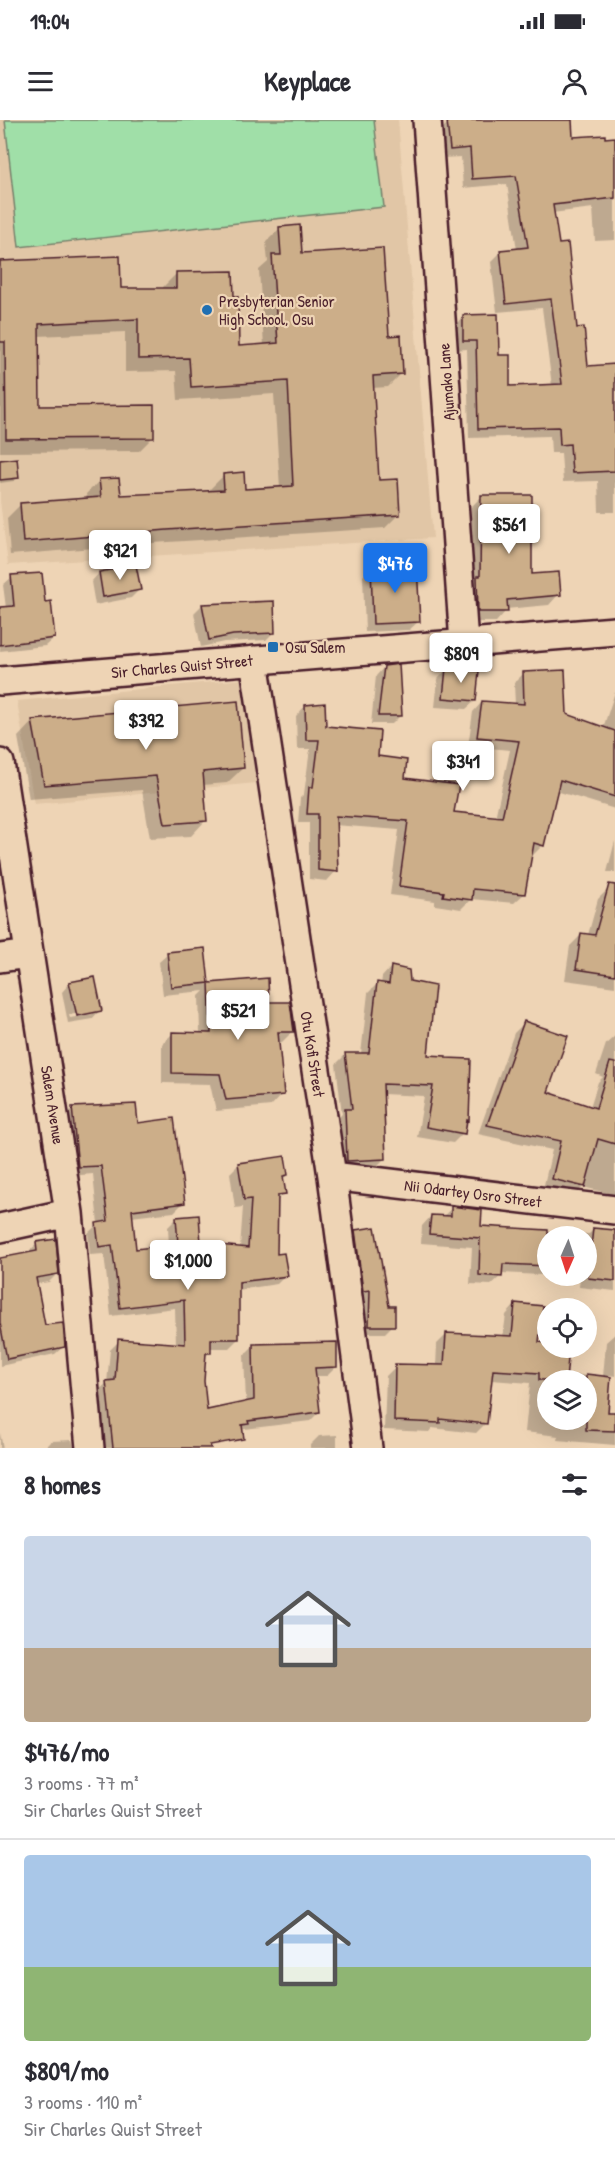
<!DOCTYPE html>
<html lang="en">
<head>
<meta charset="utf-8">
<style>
  :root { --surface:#fff; --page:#f2f2f3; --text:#2b2b33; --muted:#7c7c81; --line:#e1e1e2; --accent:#1a73e8 }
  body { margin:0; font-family:"Patrick Hand",sans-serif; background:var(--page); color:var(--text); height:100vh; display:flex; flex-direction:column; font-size:22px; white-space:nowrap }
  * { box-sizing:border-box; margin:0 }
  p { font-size:20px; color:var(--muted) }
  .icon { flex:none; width:33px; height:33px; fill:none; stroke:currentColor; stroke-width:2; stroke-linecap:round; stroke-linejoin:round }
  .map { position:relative; height:1328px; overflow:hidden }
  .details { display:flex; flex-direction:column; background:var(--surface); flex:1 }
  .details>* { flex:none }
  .needle { width:39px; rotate:183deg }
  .buttons { position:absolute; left:537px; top:1106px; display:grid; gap:12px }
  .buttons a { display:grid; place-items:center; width:60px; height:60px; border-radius:50%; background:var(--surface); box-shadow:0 6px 24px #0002; font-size:30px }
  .price { position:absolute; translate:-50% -51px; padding:0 14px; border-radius:6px; background:#fff; color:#222; font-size:20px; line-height:39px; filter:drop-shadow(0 2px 3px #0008) }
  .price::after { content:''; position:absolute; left:50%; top:36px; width:18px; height:14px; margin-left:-9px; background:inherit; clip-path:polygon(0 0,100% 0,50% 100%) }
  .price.selected { background:var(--accent); color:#fff }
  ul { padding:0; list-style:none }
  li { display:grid; align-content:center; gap:12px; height:318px; padding:0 24px }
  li+li { border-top:2px solid var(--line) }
  li span { display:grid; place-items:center; height:186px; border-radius:6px; color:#555 }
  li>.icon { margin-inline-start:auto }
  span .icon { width:108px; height:108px; fill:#fffc; stroke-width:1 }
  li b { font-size:26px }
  h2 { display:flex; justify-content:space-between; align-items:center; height:72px; padding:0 24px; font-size:26px }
  .status { display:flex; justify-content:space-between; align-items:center; height:42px; padding:0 30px; background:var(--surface); direction:ltr }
  .status svg { height:16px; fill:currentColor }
  header { display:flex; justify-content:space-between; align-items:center; height:78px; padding:0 24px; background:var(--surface); font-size:27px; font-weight:800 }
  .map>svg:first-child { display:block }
  .built { fill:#e1c6a6 }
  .green { fill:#a0dfa8; stroke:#757f6a; stroke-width:1.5 }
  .shadow { fill:#0003; fill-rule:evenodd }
  .building { fill:#ccae89; stroke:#4a1f2b; stroke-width:1.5 }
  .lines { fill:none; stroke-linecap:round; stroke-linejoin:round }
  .minor-casing { stroke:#4a1f2b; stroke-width:32 }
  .minor { stroke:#eed4b5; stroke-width:27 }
  .poi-dot { fill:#1f6fb2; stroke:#eed4b5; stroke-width:2 }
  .labels { text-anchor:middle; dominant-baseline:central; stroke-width:4.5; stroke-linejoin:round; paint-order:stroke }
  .poi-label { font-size:16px; fill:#4a1f2b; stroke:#eed4b5; text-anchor:start }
  .street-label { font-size:16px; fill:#4a1f2b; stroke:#eed4b5 }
</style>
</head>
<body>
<div class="status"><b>19:04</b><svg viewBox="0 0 49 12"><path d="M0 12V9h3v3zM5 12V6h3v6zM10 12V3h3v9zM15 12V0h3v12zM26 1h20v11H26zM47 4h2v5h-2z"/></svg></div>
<header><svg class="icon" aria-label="menu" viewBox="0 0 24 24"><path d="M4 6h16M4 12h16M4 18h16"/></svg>Keyplace<svg class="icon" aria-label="person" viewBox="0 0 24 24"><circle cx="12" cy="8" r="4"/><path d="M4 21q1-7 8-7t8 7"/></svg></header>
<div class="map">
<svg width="615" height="1328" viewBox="0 0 615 1328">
  <rect width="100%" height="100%" fill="#eed4b5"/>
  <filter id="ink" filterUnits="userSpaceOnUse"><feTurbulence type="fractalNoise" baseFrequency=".0167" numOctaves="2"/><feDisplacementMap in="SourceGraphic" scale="12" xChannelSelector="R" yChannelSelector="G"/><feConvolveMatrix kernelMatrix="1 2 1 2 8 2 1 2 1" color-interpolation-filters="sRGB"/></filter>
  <g filter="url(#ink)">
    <path class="built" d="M0 0H398L433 418 8 445 0 381Z
      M243 559 256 663 34 684 17 581Z"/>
    <path class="green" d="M5 0H374L384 87 19 127Z"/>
    <path class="shadow" d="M480 0H570L572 18H615V120L595 121 593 88 552 93 576 210 587 248 615 246V392H599L598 361 563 362 561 333H551L550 316 469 318 467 229 454 230V206L463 197 498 236 509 267 552 266 542 188 497 192 491 142 501 132 517 130 507 64 463 68 461 37 441 38 439 12 448 3Z
      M280 108 301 135 388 218 402 253 388 267 372 268 378 362 399 394 385 408 153 423 10 435 7 398 20 385 87 379 86 374 100 360 119 377 210 372V369L224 355 243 370 280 368 274 274 178 280 176 251 125 252V212L38 216V287L153 317 139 331 0 332V142L120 170H163V167L177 153 237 227 264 226 259 150 268 142 266 122Z
      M0 341 18 357 14 361 0 363Z
      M481 377 531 456 559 474 549 485 506 489V491L496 502H468L471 387Z
      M371 448 418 502 409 510 365 512 363 456Z
      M99 453 139 470 131 478 95 485 91 462Z
      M12 457 44 484 54 518 45 526 0 531V489L6 488 3 465Z
      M272 482 274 512 266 520 224 522 201 527 194 493 202 485Z
      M384 547 400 596 392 604H371L376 556Z
      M446 550 475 581 466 589 435 587 438 559Z
      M524 553 566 595 603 608 615 572V689L556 671 543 725 533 735 530 734 524 774 514 783 471 779 461 789 435 785V781L390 775 399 710 334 705 336 751 327 761 309 759V703H298L300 678 304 674 310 629H297L296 596 305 586 325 607 377 637 403 659 452 693 495 698 510 630 468 626 473 592 482 582 515 585 514 563Z
      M33 601 243 648 227 663 203 665 206 700 191 716 150 718 142 670 29 679 18 617Z
      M615 721V752H607Z
      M609 768 615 769V867L565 860 570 826 582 814 588 815 598 779Z
      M204 830 208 865 266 860 268 883 293 911 282 922 278 923 282 974 271 986 216 991 210 964 162 963V924L173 913 200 914 199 876 204 871 163 875 159 842 168 834Z
      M391 847 427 937 467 1000 463 1013 453 1023 417 1017 424 976 382 974 385 1038 375 1048 338 1050 336 1000 342 994 336 944 346 934H361L368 873 378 863 381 864 382 857Z
      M70 863 100 890 92 899 68 903 62 872ZM93 891V894L70 898 69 895Z
      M524 903 546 973 590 987 598 962 603 957 596 954 606 924 615 916V1075L583 1067 574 1076 543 1069 552 1030 478 1014 514 913Z
      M72 989 136 1005 183 1083 174 1092 131 1097 135 1130 169 1126 168 1107 177 1098 200 1125 240 1128 243 1087 235 1088 230 1053 239 1044 287 1055 282 1060 284 1073 277 1081 275 1136 286 1155 277 1164 238 1170V1219L229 1228H210L209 1233 204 1238 203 1261 206 1291 246 1283 244 1235 253 1226 336 1247 327 1256H314L319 1292 310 1301 162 1319V1324L214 1328H96L103 1320 97 1272 107 1263 110 1230 119 1221 176 1225 175 1188 111 1196 104 1134 90 1135 88 1113 98 1104 93 1054 69 1056 63 998Z
      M452 1088 480 1108 589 1114 594 1109 615 1112V1171L579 1167 580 1157 501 1153V1156L491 1165 470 1164 472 1127 421 1123 422 1106 431 1096 442 1097ZM548 1116H586V1155H548Z
      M356 1112 393 1205 385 1213H362L363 1177 356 1178 348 1119Z
      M37 1124 57 1154 49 1162 36 1164 44 1207 64 1226 55 1234 0 1246V1139L29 1134 28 1132Z
      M515 1185 538 1223 548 1227H561L565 1254 603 1257 606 1222 615 1214V1256L610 1255 606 1293H615V1325L557 1320 558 1316 525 1312 530 1263 491 1260 486 1303 476 1313 432 1308 429 1312 384 1310 386 1256 396 1246 436 1247 437 1224 447 1214 503 1217 506 1195ZM548 1260H586V1299H548Z
      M0 1313 3 1328H0Z
      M337 1315V1328H310V1325L319 1316Z
      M72 1320 74 1328H44L51 1321Z"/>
    <path class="building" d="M463 0H572L573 17 605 15V18L615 17V78L553 85 559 124 568 123 577 208 584 207 588 246 615 244V351L572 353 570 324 560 325 559 307 478 309 476 221H463V195L498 194 499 235H510V266L562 264 551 179 506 184 500 130 528 127 516 56 472 59 470 28 450 30 447 1Z
      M300 105 302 133 383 128 389 216 401 215 403 254 373 256 379 360 398 359 400 395 167 410 23 422 20 383 101 377 99 359 119 358 121 375 224 370 223 354 244 352 245 369 293 366 288 261 191 267 189 238 138 239V199L39 204 40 286 154 285V318L6 319 5 222H0V141L120 136 121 168H176V152L233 151 234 176H238L239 226 278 223 272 135H281L279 107Z
      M17 338 19 358 0 360V340Z
      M481 375H532V454L559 452 561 475 507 480 508 492H478L477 456H480Z
      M136 445 141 470 103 477 99 452Z
      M417 445 420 502 373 504 371 446Z
      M42 453 45 482 51 481 55 518 0 525V487L14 486 11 455Z
      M274 481 275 513 233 515 209 520 202 484Z
      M399 544 402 596H378L384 546Z
      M446 548 479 551 476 581 443 578Z
      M565 550 567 594 615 611V677L560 660 544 726 534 723 525 774 473 769 472 780 443 776 444 772 399 766 408 701 336 696 338 752 318 750V694H307L309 667H313L319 620H306L305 585 325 583 326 606 380 611 378 636 407 640 405 658 459 665 454 692 502 697 519 621 477 617 482 581 524 584 523 552Z
      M238 581 244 648 203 652 207 701 165 704 156 656 44 665 32 600Z
      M609 764 615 765V855L576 849 581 813 595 815Z
      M205 828 209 863 171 867 167 832Z
      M391 846 409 850 410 861 435 866 428 935 446 936V938L471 939 469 1001 467 1000 465 1014 426 1007 433 966 383 964 386 1039 347 1041 345 989H352L345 933H369L377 862 389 864Z
      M95 857 102 891 77 896 69 862Z
      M268 858 269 882H290L294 912H278L284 975 226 980 220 954 172 953V912L211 913 209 863Z
      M524 901 568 916 548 972 596 988 610 942 615 943V1024L598 1019 585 1067 552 1059 561 1021 487 1005Z
      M136 984 138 1003 174 998 185 1083 132 1090 136 1129 178 1124 176 1097 199 1095 201 1123 248 1128 251 1079 244 1080 238 1043 285 1036 288 1055 283 1056 286 1074 278 1075 277 1134 284 1133 288 1156 239 1162V1219H211V1233H206L204 1261 207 1290 254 1280 253 1224 337 1222V1247L315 1248 320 1292 248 1301 249 1304 242 1305 244 1319 210 1325 211 1328H113L106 1261 115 1260 118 1219 185 1224 184 1180 120 1188 112 1125 99 1127 96 1103 108 1101 101 1046 78 1047 72 987Z
      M451 1086 482 1090 481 1106 548 1110V1146L503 1144 502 1157 479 1155 480 1118 429 1114 431 1095 451 1096Z
      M375 1107 389 1186H395V1206H369L370 1170 363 1171 355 1110Z
      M593 1108 615 1110V1161L588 1158Z
      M56 1119 59 1154 36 1158 45 1205 63 1203 65 1227 7 1239 0 1203V1138L37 1131 36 1122Z
      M515 1183 543 1186 539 1222 548 1223V1227L569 1228 566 1260H539V1253L493 1250 487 1304 440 1299V1303L394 1301 395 1244 444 1245 446 1213 512 1216Z
      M586 1254 611 1257 608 1292H615V1311L586 1310Z"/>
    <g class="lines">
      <defs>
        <path id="minor" d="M427 0 464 523
          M254 540 332 1056 368 1328
          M0 561 615 511
          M0 643 69 1093 90 1328
          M0 838 29 834
          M332 1056 615 1090
          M0 1108 69 1093"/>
      </defs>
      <use href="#minor" class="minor-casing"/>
      <use href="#minor" class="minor"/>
    </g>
  </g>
  <g class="poi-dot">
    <circle cx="207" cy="190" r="6"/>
    <rect x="267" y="521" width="12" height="12" rx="3"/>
  </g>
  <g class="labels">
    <g class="poi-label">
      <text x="219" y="181">Presbyterian Senior<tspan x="219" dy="18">High School, Osu</tspan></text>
      <text x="285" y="527">Osu Salem</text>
    </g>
    <g class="street-label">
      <text transform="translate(446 262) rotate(-94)">Ajumako Lane</text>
      <text transform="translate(182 546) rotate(-5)">Sir Charles Quist Street</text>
      <text transform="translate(313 934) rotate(81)">Otu Kofi Street</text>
      <text transform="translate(53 985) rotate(81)">Salem Avenue</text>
      <text transform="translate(473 1073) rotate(7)">Nii Odartey Osro Street</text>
    </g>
  </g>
</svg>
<div class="buttons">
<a><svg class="needle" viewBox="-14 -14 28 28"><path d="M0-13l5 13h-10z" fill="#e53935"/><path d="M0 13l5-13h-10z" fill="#7c7c81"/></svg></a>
<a><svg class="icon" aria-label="locate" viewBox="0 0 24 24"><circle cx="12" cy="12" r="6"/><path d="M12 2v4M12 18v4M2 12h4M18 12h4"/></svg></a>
<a><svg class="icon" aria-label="layers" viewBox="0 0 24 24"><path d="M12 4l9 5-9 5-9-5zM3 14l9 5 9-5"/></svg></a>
</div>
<b class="price" style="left:509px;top:435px">$561</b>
<b class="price" style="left:120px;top:461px">$921</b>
<b class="price selected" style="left:395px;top:474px">$476</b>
<b class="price" style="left:461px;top:564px">$809</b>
<b class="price" style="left:146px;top:631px">$392</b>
<b class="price" style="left:463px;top:672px">$341</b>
<b class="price" style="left:238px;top:921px">$521</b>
<b class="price" style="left:188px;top:1171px">$1,000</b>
</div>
<section class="details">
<h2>8 homes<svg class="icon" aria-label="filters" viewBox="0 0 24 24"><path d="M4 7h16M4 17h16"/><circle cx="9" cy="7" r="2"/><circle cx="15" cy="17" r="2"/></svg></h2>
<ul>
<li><span style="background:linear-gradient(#c9d6e8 60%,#b9a48a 0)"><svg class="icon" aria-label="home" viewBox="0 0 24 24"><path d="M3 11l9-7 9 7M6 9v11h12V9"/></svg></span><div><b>$476/mo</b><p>3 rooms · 77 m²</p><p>Sir Charles Quist Street</p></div></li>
<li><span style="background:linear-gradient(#a9c7e8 60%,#8fb573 0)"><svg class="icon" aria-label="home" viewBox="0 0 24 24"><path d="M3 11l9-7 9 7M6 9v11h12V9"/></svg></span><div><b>$809/mo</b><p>3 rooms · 110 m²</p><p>Sir Charles Quist Street</p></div></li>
</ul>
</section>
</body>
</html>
